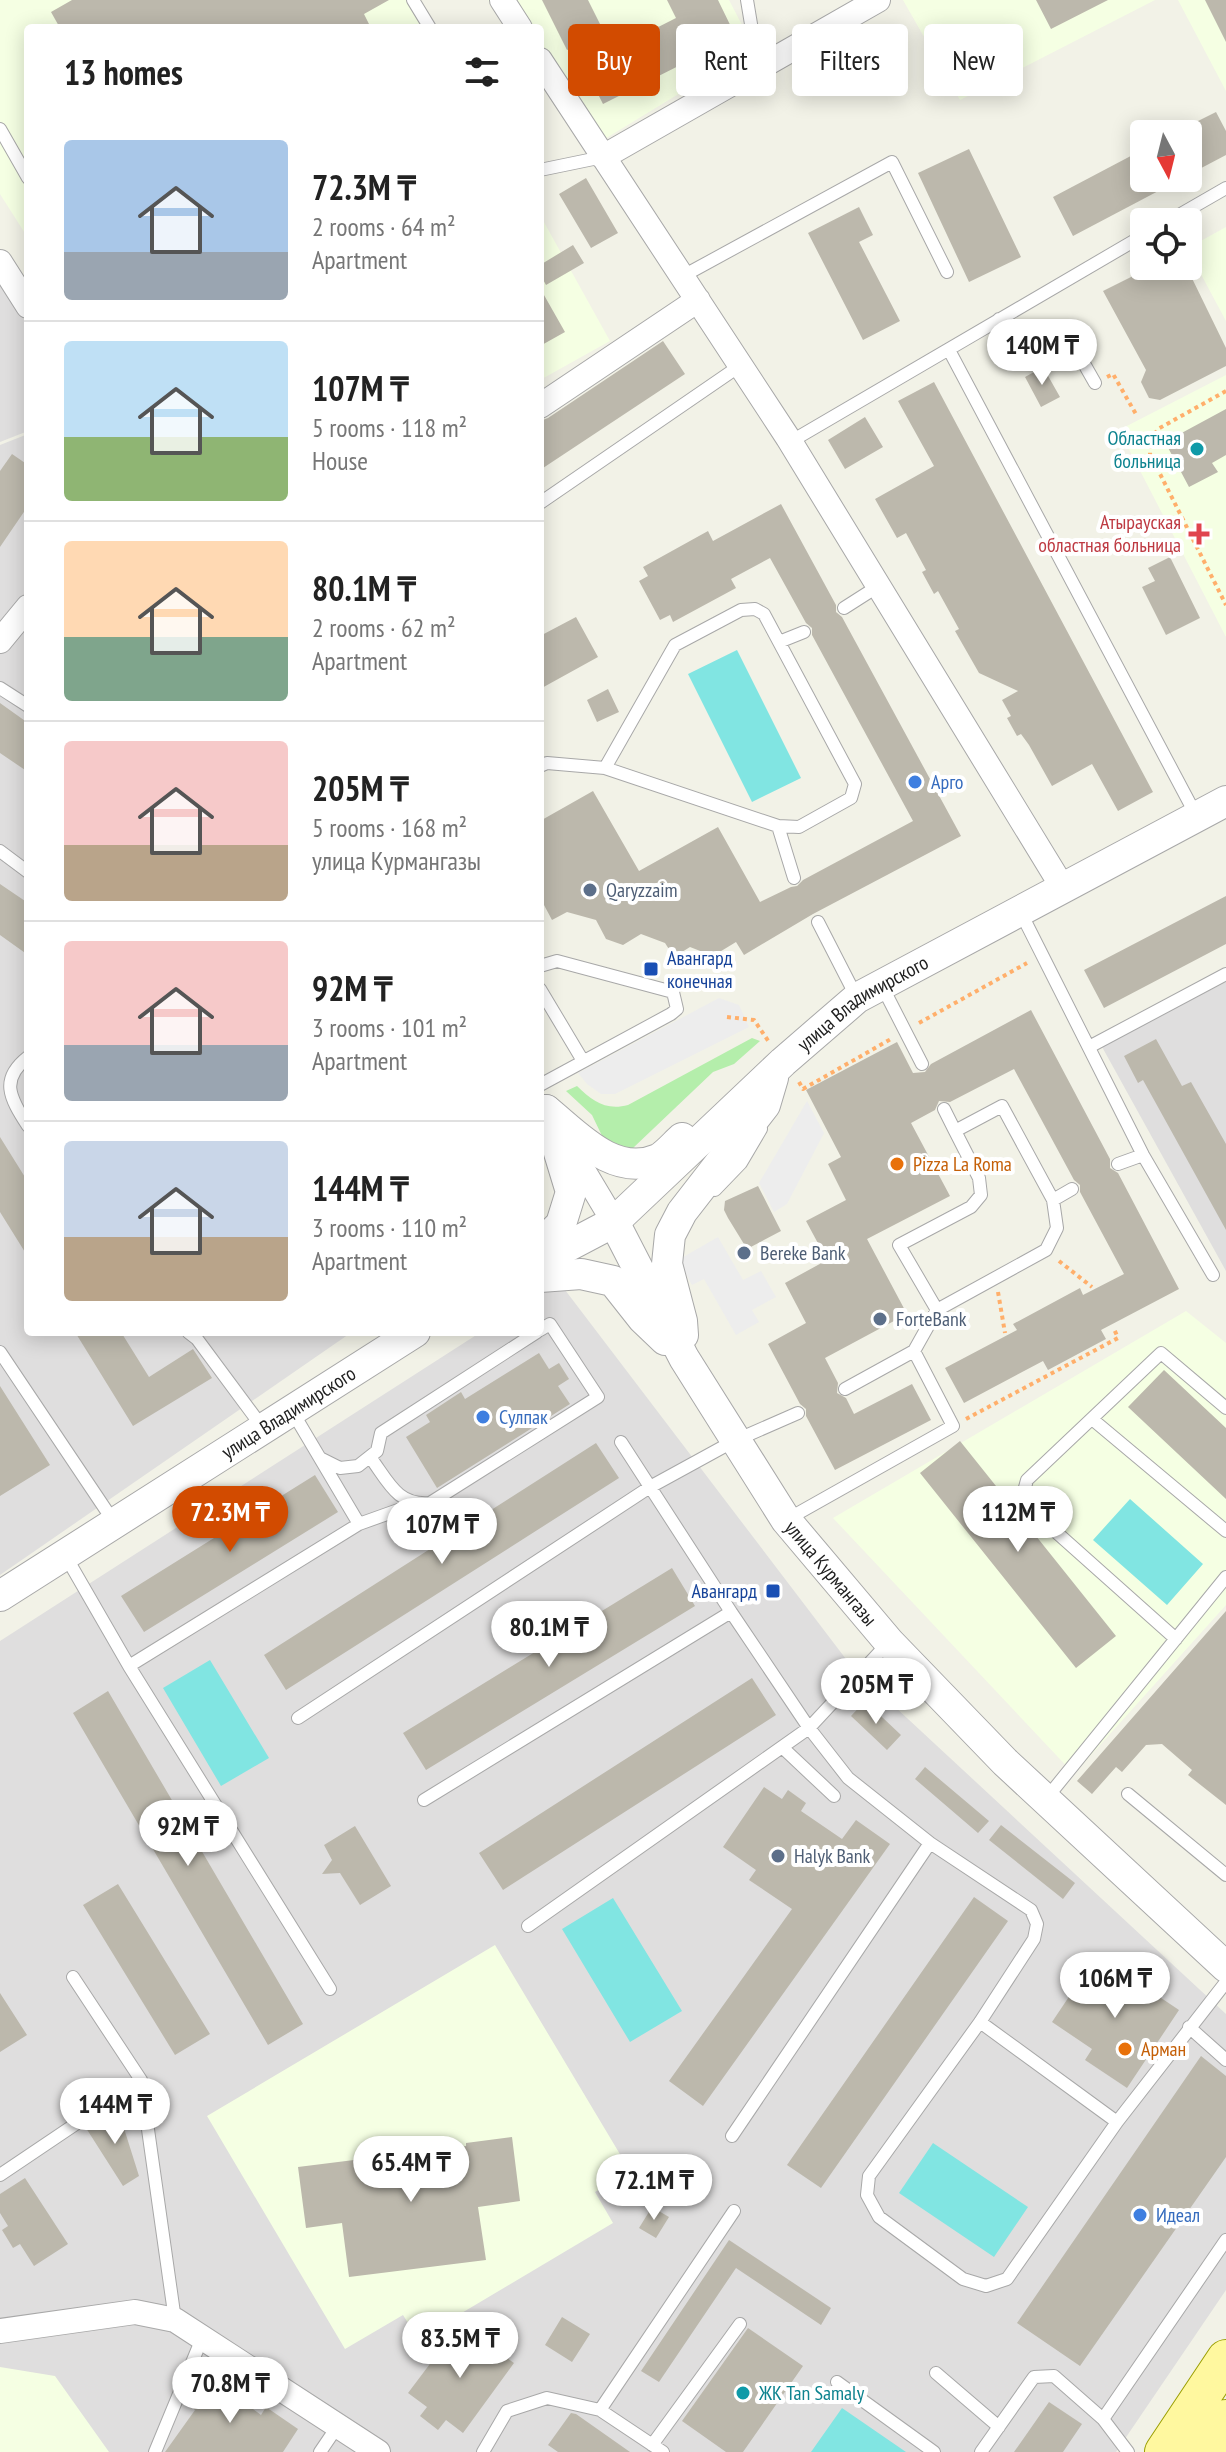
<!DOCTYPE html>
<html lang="en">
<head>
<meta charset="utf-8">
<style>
  :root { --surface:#fff; --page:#f2f2f2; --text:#222; --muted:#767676; --line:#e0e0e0; --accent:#d24b00 }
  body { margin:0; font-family:"PT Sans Narrow",sans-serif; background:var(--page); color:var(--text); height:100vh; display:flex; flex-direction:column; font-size:30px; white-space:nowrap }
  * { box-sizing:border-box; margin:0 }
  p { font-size:26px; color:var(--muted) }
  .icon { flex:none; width:44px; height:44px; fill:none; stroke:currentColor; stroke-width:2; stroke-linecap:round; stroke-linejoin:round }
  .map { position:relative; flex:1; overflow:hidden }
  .drawer { position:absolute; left:24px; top:24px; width:520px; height:1312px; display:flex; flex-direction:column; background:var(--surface); border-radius:8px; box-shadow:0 4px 20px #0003 }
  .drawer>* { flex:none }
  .top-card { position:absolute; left:568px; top:24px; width:538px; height:72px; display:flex; gap:16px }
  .needle { width:52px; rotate:173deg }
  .fabs { position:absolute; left:1130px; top:120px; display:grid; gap:16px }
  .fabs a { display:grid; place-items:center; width:72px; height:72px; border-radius:8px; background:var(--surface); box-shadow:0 4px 20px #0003; font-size:40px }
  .price { position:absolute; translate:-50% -68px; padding:0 18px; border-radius:28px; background:#fff; color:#222; font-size:26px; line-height:52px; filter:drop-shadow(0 2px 4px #0008) }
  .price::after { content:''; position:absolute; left:50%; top:48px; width:24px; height:18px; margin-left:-12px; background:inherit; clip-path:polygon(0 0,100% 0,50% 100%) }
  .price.active { background:var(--accent); color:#fff }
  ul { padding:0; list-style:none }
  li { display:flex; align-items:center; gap:24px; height:200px; padding:0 40px }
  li+li { border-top:2px solid var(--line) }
  li span { display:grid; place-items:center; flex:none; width:224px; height:160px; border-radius:8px; color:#555 }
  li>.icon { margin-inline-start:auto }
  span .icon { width:96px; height:96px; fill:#fffc; stroke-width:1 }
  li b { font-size:34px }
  h2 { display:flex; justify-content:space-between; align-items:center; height:96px; padding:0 40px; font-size:34px }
  .pill { padding:0 28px; border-radius:8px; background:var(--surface); box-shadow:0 4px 20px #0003; font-size:28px; line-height:72px }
  .pill.active { background:var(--accent); color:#fff }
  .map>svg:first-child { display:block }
  .residential { fill:#dfdede }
  .education { fill:#f5ffe3 }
  .grass { fill:#b4eeab }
  .pitch { fill:#81e5e2 }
  .parking { fill:#ededed }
  .building { fill:#bcb8ac }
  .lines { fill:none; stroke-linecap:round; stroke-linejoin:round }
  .service-casing { stroke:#a8a8a8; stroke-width:14 }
  .minor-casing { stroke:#a8a8a8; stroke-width:26 }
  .tertiary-casing { stroke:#a8a8a8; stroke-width:32 }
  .primary-casing { stroke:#9a9e00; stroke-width:40 }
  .path { stroke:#ffaf6b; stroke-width:4; stroke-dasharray:4 4; stroke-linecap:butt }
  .service { stroke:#fff; stroke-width:12 }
  .minor { stroke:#fff; stroke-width:24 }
  .tertiary { stroke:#fff; stroke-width:30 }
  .primary { stroke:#fff89f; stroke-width:38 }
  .culture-dot { fill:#0f9aa8; stroke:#fff; stroke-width:3 }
  .health-dot { fill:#e0444e; stroke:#fff; stroke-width:3 }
  .shop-dot { fill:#3f7fe0; stroke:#fff; stroke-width:3 }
  .service-dot { fill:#5c6f8a; stroke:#fff; stroke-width:3 }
  .transit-dot { fill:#1a4fb4; stroke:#fff; stroke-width:3 }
  .food-dot { fill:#e8710a; stroke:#fff; stroke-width:3 }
  .labels { text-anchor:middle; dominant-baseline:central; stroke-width:8; stroke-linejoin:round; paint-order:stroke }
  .culture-label { font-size:20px; fill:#0d838f; stroke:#fff; text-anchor:end }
  .health-label { font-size:20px; fill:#be3a42; stroke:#fff; text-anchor:end }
  .shop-label { font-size:20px; fill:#366cbe; stroke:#fff; text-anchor:start }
  .service-label { font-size:20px; fill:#4e5e75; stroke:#fff; text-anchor:start }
  .transit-label { font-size:20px; fill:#164399; stroke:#fff; text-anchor:start }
  .street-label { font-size:20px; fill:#212121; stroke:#fff }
  .food-label { font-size:20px; fill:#c56008; stroke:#fff; text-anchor:start }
</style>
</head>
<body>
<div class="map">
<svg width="1226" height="2452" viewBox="0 0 1226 2452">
  <rect width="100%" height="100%" fill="#f2f2e7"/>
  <path class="residential" d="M0 280 28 326V431L0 442Z
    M28 434V1332H352L0 1575V445Z
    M1226 982V1271L1101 1045Z
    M559 1282 852 1667 1226 2014V2290L1116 2452H0V1641L481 1332H540V1294Z"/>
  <path class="education" d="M0 0H421L436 28H28V238L0 194Z
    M488 0H729L754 48 585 151 540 80V28H506Z
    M903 0H1155L960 100Z
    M1178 0H1226V91Z
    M540 215 610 341 540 380Z
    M1226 227V321L1188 250V248Z
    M1226 375V637L1119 430Z
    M1186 1311 1226 1343V1605L1074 1774 833 1518Z
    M495 1945 630 2171 595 2192 613 2223 418 2339 403 2315 345 2349 207 2116Z
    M0 2367 55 2376 109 2452H0Z"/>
  <path class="grass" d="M752 1038 760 1041 734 1064 713 1072 633 1148 624 1151 604 1140 592 1115 566 1091 577 1086C592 1101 606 1111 628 1105Z"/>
  <path class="pitch" d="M737 650 801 778 752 802 688 674Z
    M1130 1499 1203 1564 1167 1605 1093 1540Z
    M210 1660 269 1758 221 1786 163 1688Z
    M613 1898 682 2011 630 2042 562 1929Z
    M933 2143 1028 2207 994 2257 899 2193Z
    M842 2408 906 2452H811Z"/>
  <path class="parking" d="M719 998 739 1005 749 1027 615 1094H601L587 1084 578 1073Z
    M807 1101 824 1133 787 1204 774 1212 759 1183Z
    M718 1237 743 1280 761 1271 776 1297 752 1310 759 1322 736 1335 704 1279 692 1285 678 1260Z"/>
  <path class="building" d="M72 0H389L364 14 371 28H60L51 12Z
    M542 0H588L613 50 676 18 667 0H718L736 37 603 104 574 47 567 50Z
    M1036 0H1108L1051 29Z
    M1205 0H1226V42Z
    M934 38a12 12 0 1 1 24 0a12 12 0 1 1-24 0Z
    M1216 112 1226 131V155L1188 175V126Z
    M969 149 1021 257 969 282 918 173Z
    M1144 149V178H1183L1073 236 1053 197Z
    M586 178 618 233 591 248 559 194Z
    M859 207 873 235 859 242 900 321 863 340 808 233Z
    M573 245 584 263 546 285 540 274V265Z
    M1153 266H1186L1226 348V366L1160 400 1149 398 1141 382 1146 370 1103 291Z
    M540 288 565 332 540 346Z
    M663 341 685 374 540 470V421L548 418Z
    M1043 367 1060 397 1041 407 1025 377Z
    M934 382 1153 792 1118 811 1092 764 1052 786 1029 745 1021 734 1017 736 1007 718 1011 716 1002 700 1018 691 979 673 955 631 959 629 938 591 934 594 922 572 926 570 906 533 897 538 875 499 934 466 898 401Z
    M1226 409V455L1212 463 1218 472 1189 487 1165 442Z
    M865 417 883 447 845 469 828 440Z
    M12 454 28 465V506L0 547V471Z
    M781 504 836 605V612L842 617 961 836 813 914 744 955 736 942 713 956 690 947 674 957 665 943 641 934 623 945 606 939 596 920 567 912 552 920 544 905 540 904V821L593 791 639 871 718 827 760 902 791 887 797 886 803 880 913 821 812 635V628L806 623 770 558 731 579 736 588 673 622 670 615 660 620 639 581 648 576 643 567 708 531 713 541Z
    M1170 557 1200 618 1166 635 1142 587 1155 581 1148 568Z
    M576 617 598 657 540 689V636Z
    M608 689 619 712 597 722 587 700Z
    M0 703 28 723V772L0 753Z
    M0 884 28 903V955L0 935Z
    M1226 896V944L1104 1008 1084 970Z
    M1031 1010 1110 1159V1168L1118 1173 1179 1289 1101 1330 1106 1339 1048 1370 1043 1361 964 1403 945 1368 1017 1330 1013 1324 1080 1288 1083 1295 1124 1274 1080 1192V1185L1074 1180 1014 1069 950 1102 939 1101 935 1110 911 1123 950 1196 867 1239 907 1314 825 1358 838 1383 837 1393 846 1398 854 1414 912 1384 931 1420 835 1470 806 1416V1409L800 1404 768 1344 806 1323 785 1283 827 1260 806 1221 846 1200 828 1164 841 1157 806 1090 897 1042 913 1073 925 1072 931 1064Z
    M1156 1039 1182 1086 1191 1082 1226 1144V1230L1143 1080 1138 1083 1124 1056Z
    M0 1137 28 1182V1257L0 1212Z
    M758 1186 781 1231 747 1249 728 1218 724 1210 725 1201Z
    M75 1332H121L149 1377 193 1349 212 1378 133 1426Z
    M539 1353 549 1369 559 1363 569 1379 558 1386 570 1404 437 1488 406 1437 430 1422 426 1415 461 1392 465 1399Z
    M1164 1370 1226 1428V1499L1128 1407Z
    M0 1386 50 1465 0 1496Z
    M960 1441 1116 1636 1076 1668 920 1473Z
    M596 1443 619 1478 286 1690 264 1655Z
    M315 1475 338 1512 144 1632 121 1596Z
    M672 1568 695 1606 426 1770 403 1733Z
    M1226 1611V1805L1188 1775 1192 1770 1162 1744 1146 1745 1122 1772 1116 1767 1092 1794 1077 1781Z
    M752 1678 776 1715 503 1890 479 1853Z
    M108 1691 303 2024 268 2045 73 1713Z
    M865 1701 901 1735 887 1750 851 1716Z
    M925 1767 989 1821 978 1833 915 1779Z
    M764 1787 782 1799 788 1790 806 1803 801 1811 842 1839 856 1820 890 1844 703 2106 669 2081 792 1909 749 1880 756 1870 723 1847Z
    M1001 1825 1075 1883 1063 1899 989 1840Z
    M355 1826 391 1886 360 1905 340 1873 322 1874 332 1860 324 1845Z
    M118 1884 210 2034 175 2055 83 1905Z
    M974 1897 1008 1921 821 2188 787 2165Z
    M1097 1955 1179 2010 1127 2088 1085 2060 1092 2049 1052 2022Z
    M0 1993 27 2035 0 2052Z
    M1201 2056 1226 2076V2157L1080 2366 1017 2323Z
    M114 2109 122 2122 139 2176 123 2186 86 2128Z
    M512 2137 520 2201 478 2207 486 2260 349 2277 342 2223 306 2228 298 2167 466 2146V2143Z
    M25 2178 68 2244 34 2266 20 2244 13 2248 2 2230 8 2226 0 2213V2194Z
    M652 2207 669 2217 656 2238 639 2228Z
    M729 2240 831 2308 821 2325 736 2268 659 2382 641 2371Z
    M562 2317 590 2334 572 2362 545 2345Z
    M460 2324 514 2363 463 2433 446 2420 438 2430 420 2416 427 2407 408 2393Z
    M748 2328 803 2366 743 2452H726L682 2421Z
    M209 2376 261 2415 266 2407 298 2429 283 2452H165L195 2410 188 2404Z
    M1049 2402 1082 2424 1063 2452H1014Z
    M571 2413 576 2414 630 2452H558L548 2445Z"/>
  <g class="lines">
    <defs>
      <path id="service" d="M413 0 430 28
        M747 0 752 30 769 60
        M0 129 28 178
        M540 170 603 157
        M1167 222 1226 188
        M683 276 892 162 947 272
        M999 319 1019 356 1066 332 1095 383
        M949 350 1197 817
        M790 442 1144 235
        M540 503 741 365
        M844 608 880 585
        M779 642 804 632
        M0 688 28 706
        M540 766 547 763 605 768 778 826 799 827 851 798 855 784 764 614 755 609 741 610 675 645 605 768
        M778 826 794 878
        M0 851 28 872
        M1020 911 1143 1155 1213 1275
        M818 922 857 998
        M540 966 557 961 673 992 677 1009 671 1014 540 1085
        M882 986 922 1064
        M540 989 583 1061
        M1089 1047 1226 974
        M28 1057C0 1079 9 1097 28 1126
        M944 1109 955 1131
        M1118 1164 1143 1155
        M715 1190 741 1163 761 1129
        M1053 1200 1072 1189
        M188 1332 197 1339 263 1428
        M0 1352 114 1522
        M845 1389 914 1351 937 1310 1046 1250 1057 1228 1053 1200 1002 1106 955 1131 979 1178 981 1195 971 1207 899 1245 937 1310
        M1092 1419 1226 1531
        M370 1457C388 1481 397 1506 430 1503L598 1397 550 1324 540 1330
        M320 1458 340 1468 358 1466 377 1451 381 1433 537 1332
        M786 1520 953 1426 914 1351
        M359 1524 415 1504
        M65 1555 129 1666 330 1989
        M731 1612 809 1728 848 1778 930 1843 732 2136
        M1176 1639 1028 1507 1024 1491 1027 1480 1161 1353 1226 1408
        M129 1666 359 1524 292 1411
        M298 1718 650 1487 734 1441 798 1413
        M783 1748 834 1796
        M1128 1794 1226 1875
        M424 1800 731 1612 621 1442
        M1045 1800 1226 1577
        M930 1843 1031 1910 1037 1924 1034 1939 980 2022 869 2176 867 2195 879 2217 963 2279 986 2286 1007 2279 1117 2122 1226 1982
        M528 1926 809 1728 889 1642
        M980 2022 1117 2122
        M1189 2027 1226 2060
        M141 2080 175 2320
        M0 2175 141 2080 73 1977
        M936 2373 999 2427
        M837 2382 934 2452
        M600 2410 734 2211
        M1103 2419 1226 2240
        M652 2445 740 2324
        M155 2452 203 2336
        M320 2452 339 2424
        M483 2452 507 2411 547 2398 600 2410 663 2452
        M981 2452 1034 2377 1054 2376 1103 2419 1128 2452"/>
      <path id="minor" d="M502 0 520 28
        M540 60 788 438 1063 888
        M603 157 878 0
        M0 262 28 306
        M540 406 698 300
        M0 641 28 607
        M562 1135 614 1222
        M0 2331 135 2312 175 2320 378 2452"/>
      <g id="tertiary">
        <path d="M546 1110C577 1135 614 1178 658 1159 666 1155 675 1144 682 1138"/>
        <path id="s1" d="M614 1222 684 1358 786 1520 889 1642 1005 1762 1226 1967"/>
        <path d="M540 1245 561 1224 571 1192 546 1110"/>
        <path id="s2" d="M540 1261 614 1222 783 1062 857 998 1226 801"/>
        <path d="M540 1277 581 1274 613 1281 643 1319 665 1340"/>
        <path d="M683 1335 682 1321 667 1264 670 1235 682 1212 765 1105 773 1078"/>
        <path id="s3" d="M0 1596 415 1332"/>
      </g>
      <path id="primary" d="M1164 2452 1226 2359
        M1204 2452 1226 2419"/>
    </defs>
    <use href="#service" class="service-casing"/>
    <use href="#minor" class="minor-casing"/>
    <use href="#tertiary" class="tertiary-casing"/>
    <use href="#primary" class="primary-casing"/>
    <path class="path" d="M1107 377 1113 374 1137 416
      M1226 391 1158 429 1150 441V454L1226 605
      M727 1017 754 1020 769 1042
      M919 1023 1027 963
      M799 1082 803 1089 891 1039
      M1059 1261 1092 1287
      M998 1292 1005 1333
      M966 1419 1118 1338 1114 1329"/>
    <use href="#service" class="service"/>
    <use href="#minor" class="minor"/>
    <use href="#tertiary" class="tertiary"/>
    <use href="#primary" class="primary"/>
  </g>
  <g class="culture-dot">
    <circle cx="1197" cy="449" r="8"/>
    <circle cx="743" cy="2393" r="8"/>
  </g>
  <path class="health-dot" d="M1195 522h8v8h8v8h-8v8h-8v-8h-8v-8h8z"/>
  <g class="shop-dot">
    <circle cx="915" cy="782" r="8"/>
    <circle cx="483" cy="1417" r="8"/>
    <circle cx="1140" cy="2215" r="8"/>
  </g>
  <g class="service-dot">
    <circle cx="590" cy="890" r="8"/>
    <circle cx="744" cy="1253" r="8"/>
    <circle cx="880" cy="1319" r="8"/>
    <circle cx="778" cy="1856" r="8"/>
  </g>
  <g class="transit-dot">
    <rect x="643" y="961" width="16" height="16" rx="4"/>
    <rect x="765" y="1583" width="16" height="16" rx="4"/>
  </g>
  <g class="food-dot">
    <circle cx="897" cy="1164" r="8"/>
    <circle cx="1125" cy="2049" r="8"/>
  </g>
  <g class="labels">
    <g class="culture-label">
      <text x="1181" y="438">Областная<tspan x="1181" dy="23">больница</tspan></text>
      <text x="759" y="2393" text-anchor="start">ЖК Tan Samaly</text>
    </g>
    <g class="health-label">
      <text x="1181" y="522">Атырауская<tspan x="1181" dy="23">областная больница</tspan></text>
    </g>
    <g class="shop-label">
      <text x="931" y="782">Арго</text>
      <text x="499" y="1417">Сулпак</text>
      <text x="1156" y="2215">Идеал</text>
    </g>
    <g class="service-label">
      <text x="606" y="890">Qaryzzaim</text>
      <text x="760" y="1253">Bereke Bank</text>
      <text x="896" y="1319">ForteBank</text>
      <text x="794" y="1856">Halyk Bank</text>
    </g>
    <g class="transit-label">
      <text x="667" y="958">Авангард<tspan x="667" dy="23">конечная</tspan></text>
      <text x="757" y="1591" text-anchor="end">Авангард</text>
    </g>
    <g class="street-label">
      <text stroke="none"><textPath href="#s2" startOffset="416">улица Владимирского</textPath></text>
      <text stroke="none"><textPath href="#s3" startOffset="342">улица Владимирского</textPath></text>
      <text stroke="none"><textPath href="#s1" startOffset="414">улица Курмангазы</textPath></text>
    </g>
    <g class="food-label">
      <text x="913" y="1164">Pizza La Roma</text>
      <text x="1141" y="2049">Арман</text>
    </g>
  </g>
</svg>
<div class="fabs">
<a><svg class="needle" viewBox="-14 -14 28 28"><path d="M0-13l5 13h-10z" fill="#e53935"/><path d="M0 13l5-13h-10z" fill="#767676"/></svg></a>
<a><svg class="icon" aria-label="locate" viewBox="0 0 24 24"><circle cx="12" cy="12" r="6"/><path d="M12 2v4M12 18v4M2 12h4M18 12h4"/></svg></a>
</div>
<b class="price" style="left:1042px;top:387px">140M ₸</b>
<b class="price active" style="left:230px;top:1554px">72.3M ₸</b>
<b class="price" style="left:1018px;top:1554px">112M ₸</b>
<b class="price" style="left:442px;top:1566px">107M ₸</b>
<b class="price" style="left:549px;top:1669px">80.1M ₸</b>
<b class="price" style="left:876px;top:1726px">205M ₸</b>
<b class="price" style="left:188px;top:1868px">92M ₸</b>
<b class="price" style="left:1115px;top:2020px">106M ₸</b>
<b class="price" style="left:115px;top:2146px">144M ₸</b>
<b class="price" style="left:411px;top:2204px">65.4M ₸</b>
<b class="price" style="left:654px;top:2222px">72.1M ₸</b>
<b class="price" style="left:460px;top:2380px">83.5M ₸</b>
<b class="price" style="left:230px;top:2425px">70.8M ₸</b>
<div class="top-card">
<a class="pill active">Buy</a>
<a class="pill">Rent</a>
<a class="pill">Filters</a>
<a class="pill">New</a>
</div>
<section class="drawer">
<h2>13 homes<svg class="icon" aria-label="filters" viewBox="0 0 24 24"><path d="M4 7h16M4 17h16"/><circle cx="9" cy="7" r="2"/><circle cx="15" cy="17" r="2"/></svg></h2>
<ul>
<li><span style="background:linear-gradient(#a9c7e8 70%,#9aa5b1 0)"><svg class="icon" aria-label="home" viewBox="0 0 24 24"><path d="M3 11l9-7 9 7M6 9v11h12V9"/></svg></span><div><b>72.3M ₸</b><p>2 rooms · 64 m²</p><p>Apartment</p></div></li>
<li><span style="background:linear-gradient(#bfe0f5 60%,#8fb573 0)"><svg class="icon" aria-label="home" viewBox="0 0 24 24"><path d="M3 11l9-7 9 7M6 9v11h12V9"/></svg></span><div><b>107M ₸</b><p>5 rooms · 118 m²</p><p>House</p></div></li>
<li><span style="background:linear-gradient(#ffd9b3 60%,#7fa58c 0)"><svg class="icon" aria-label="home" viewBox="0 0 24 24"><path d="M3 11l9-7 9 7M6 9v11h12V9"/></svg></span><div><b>80.1M ₸</b><p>2 rooms · 62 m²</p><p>Apartment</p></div></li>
<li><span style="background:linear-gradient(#f6c9c9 65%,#b9a48a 0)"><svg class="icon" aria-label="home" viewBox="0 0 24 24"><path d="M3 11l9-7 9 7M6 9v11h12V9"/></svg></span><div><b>205M ₸</b><p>5 rooms · 168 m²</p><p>улица Курмангазы</p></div></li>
<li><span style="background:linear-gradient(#f6c9c9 65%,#9aa5b1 0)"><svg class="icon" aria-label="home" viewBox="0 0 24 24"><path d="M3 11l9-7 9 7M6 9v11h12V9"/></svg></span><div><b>92M ₸</b><p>3 rooms · 101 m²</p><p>Apartment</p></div></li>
<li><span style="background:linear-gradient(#c9d6e8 60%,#b9a48a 0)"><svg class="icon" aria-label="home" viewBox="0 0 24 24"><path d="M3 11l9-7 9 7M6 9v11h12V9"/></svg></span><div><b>144M ₸</b><p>3 rooms · 110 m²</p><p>Apartment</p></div></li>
</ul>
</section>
</div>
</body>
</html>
